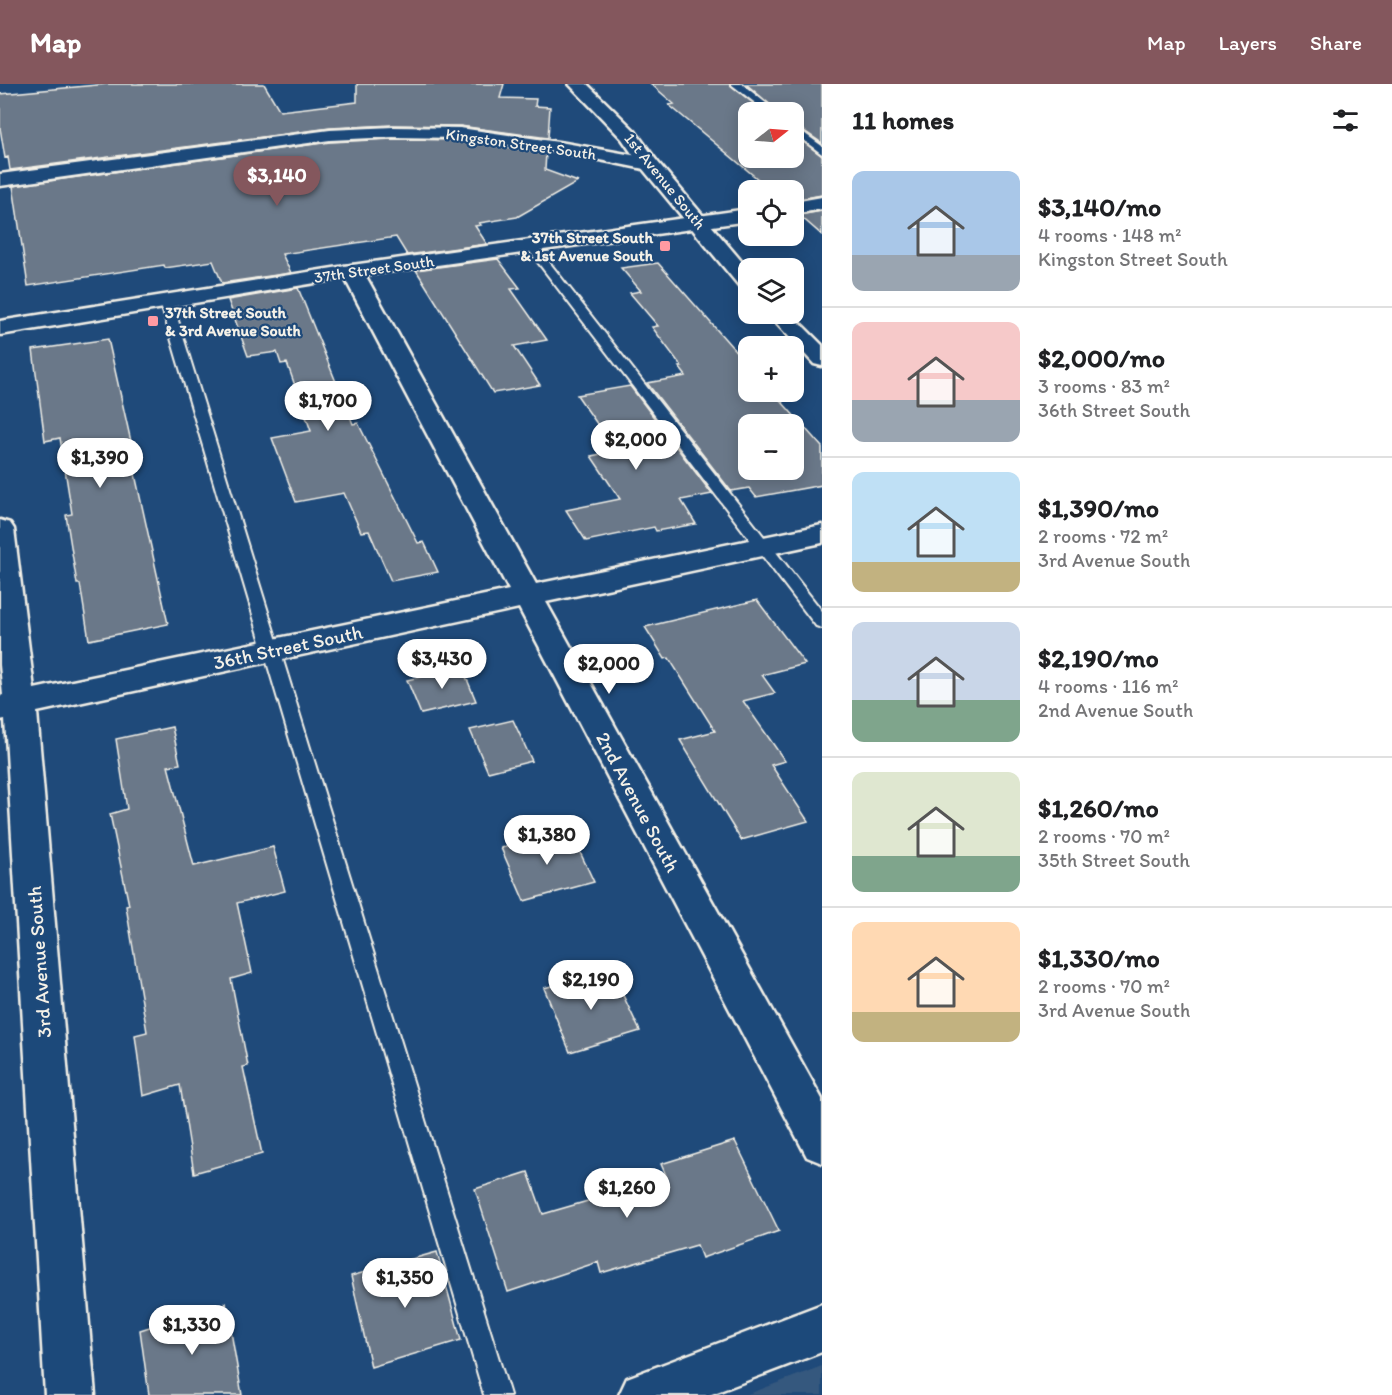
<!DOCTYPE html>
<html lang="en">
<head>
<meta charset="utf-8">
<style>
  :root { --surface:#fff; --page:#f6f6f6; --text:#202124; --muted:#757577; --line:#e0e0e0; --accent:#84575d }
  body { margin:0; font-family:Itim,sans-serif; background:var(--page); color:var(--text); height:100vh; display:flex; flex-direction:column; font-size:22px; white-space:nowrap }
  * { box-sizing:border-box; margin:0 }
  p { font-size:20px; color:var(--muted) }
  .icon { flex:none; width:33px; height:33px; fill:none; stroke:currentColor; stroke-width:2; stroke-linecap:round; stroke-linejoin:round }
  .map { position:relative; flex:1; overflow:hidden }
  .details { display:flex; flex-direction:column; background:var(--surface); width:570px }
  .details>* { flex:none }
  .needle { width:39px; rotate:73deg }
  .buttons { position:absolute; left:738px; top:18px; display:grid; gap:12px }
  .buttons a { display:grid; place-items:center; width:66px; height:66px; border-radius:12px; background:var(--surface); box-shadow:0 3px 15px #0003; font-size:30px }
  .price { position:absolute; translate:-50% -51px; padding:0 14px; border-radius:21px; background:#fff; color:#222; font-size:20px; line-height:39px; filter:drop-shadow(0 2px 3px #0008) }
  .price::after { content:''; position:absolute; left:50%; top:36px; width:18px; height:14px; margin-left:-9px; background:inherit; clip-path:polygon(0 0,100% 0,50% 100%) }
  .price.on { background:var(--accent); color:#fff }
  ul { padding:0; list-style:none }
  li { display:flex; align-items:center; gap:18px; height:150px; padding:0 30px }
  li+li { border-top:2px solid var(--line) }
  li span { display:grid; place-items:center; flex:none; width:168px; height:120px; border-radius:12px; color:#555 }
  li>.icon { margin-inline-start:auto }
  span .icon { width:72px; height:72px; fill:#fffc; stroke-width:1 }
  li b { font-size:26px }
  h2 { display:flex; justify-content:space-between; align-items:center; height:72px; padding:0 30px; font-size:26px }
  header { display:flex; align-items:center; gap:36px; box-sizing:border-box; height:84px; padding:0 30px; background:var(--accent); color:#fff }
  header strong { font-size:28px }
  nav { display:flex; gap:33px; margin-inline-start:auto; font-size:21px }
  main { display:flex; flex:1; min-height:0 }
  .map>svg:first-child { display:block }
  .built { fill:#36587e }
  .building { fill:#6a7889; stroke:#f4f1e8; stroke-width:1.5; fill-rule:evenodd }
  .lines { fill:none; stroke-linecap:round; stroke-linejoin:round }
  .lane-casing { stroke:#f4f1e8; stroke-width:4 }
  .street-casing { stroke:#f4f1e8; stroke-width:5 }
  .secondary-casing { stroke:#f4f1e8; stroke-width:5 }
  .primary-casing { stroke:#f4f1e8; stroke-width:5 }
  .lane { fill:#1f4a7a; fill-rule:evenodd }
  .street { fill:#1f4a7a; fill-rule:evenodd }
  .secondary { fill:#1f4a7a; fill-rule:evenodd }
  .primary { fill:#1f4a7a; fill-rule:evenodd }
  .poi-dot { fill:#ff9aa2; stroke:#1f4a7a; stroke-width:2 }
  .labels { text-anchor:middle; dominant-baseline:central; stroke-width:4.5; stroke-linejoin:round; paint-order:stroke }
  .far-street-label { font-size:16px; fill:#f4f1e8; stroke:#1f4a7a }
  .far-poi-label { font-size:16px; font-weight:bold; fill:#f4f1e8; stroke:#1f4a7a; text-anchor:end }
  .street-label { font-size:20px; fill:#f4f1e8; stroke:#1f4a7a }
</style>
</head>
<body>
<header>
<strong>Map</strong>
<nav><a>Map</a><a>Layers</a><a>Share</a></nav>
</header>
<main>
<div class="map">
<svg width="822" height="1311" viewBox="0 0 822 1311">
  <rect width="100%" height="100%" fill="#1f4a7a"/>
  <filter id="ink" filterUnits="userSpaceOnUse"><feTurbulence type="fractalNoise" baseFrequency=".0167" numOctaves="2"/><feDisplacementMap in="SourceGraphic" scale="12" xChannelSelector="R" yChannelSelector="G"/><feConvolveMatrix kernelMatrix="1 2 1 2 8 2 1 2 1" color-interpolation-filters="sRGB"/></filter>
  <g filter="url(#ink)">
    <path class="built" d="M822 1282V1311H746Z"/>
    <path class="building" d="M108 0H264L280 27 357 18V0H504L500 14 536 15 535 22 550 23 548 54 460 42 393 41 330 44 10 86 8 73 5 74 0 44V10Z
      M651 0H729L764 28H748V74H794V51L822 72V111L794 116V106H771L669 21 674 20Z
      M746 0H822V59L794 40V28H779Z
      M393 55 460 56 546 69 545 86 578 98 517 133 479 139 481 141 475 142 487 160 407 171 396 153 282 170 291 189 222 199 213 177 165 184 164 181 28 202 13 102 330 58Z
      M822 127V151L799 131Z
      M498 175 520 204 511 205 547 256 514 262 540 301 493 309 416 186Z
      M658 179 748 281V308H773L822 363V401L756 413 749 404 731 407 647 299 686 292 679 283H682L652 243 658 242 630 209 641 207 621 184ZM748 340H794V386H748Z
      M298 204 353 340 358 339 418 459 424 458 438 488 391 497 369 447 361 448 344 409 296 418 272 354 311 347 287 279 281 280 277 268 248 272 228 216Z
      M108 255 134 371 131 372 168 540 89 556 80 500H77L66 431 72 430 60 354 45 357 33 266Z
      M630 302 712 410 681 416 696 440 656 447 654 443 586 457 566 426 620 415 591 372 616 367 577 311Z
      M757 516 805 580 762 591 775 609 743 617 785 677 771 681 808 737 741 756 680 656 715 647 669 574 665 575 645 543Z
      M462 583 476 617 421 630 407 596Z
      M513 636 532 677 488 688 470 646Z
      M172 643 180 680 168 682 194 782 273 763 285 807 237 819 252 889 231 895 248 982 243 983 262 1070 194 1089 180 1001 143 1012 135 951 147 948 126 822 129 821 110 730 127 725 116 655Z
      M570 747 594 798 524 817 501 764Z
      M611 886 640 947 570 968 544 904Z
      M735 1057 779 1147 702 1174 697 1161 601 1189 598 1178 508 1208 475 1105 528 1088 543 1130 667 1094 661 1080Z
      M437 1168 461 1256 371 1283 351 1192Z
      M226 1219 242 1311H149L140 1246Z"/>
    <g class="lines">
      <defs>
        <path id="lane" d="M731 0H742L777 28H767Z
          M794 42 822 62V70L794 49Z
          M531 159 535 160 822 527V544L816 542 527 164V160Z
          M166 213 172 217 510 1311H484L160 217Z"/>
        <path id="street" d="M393 43 460 44 565 59 649 74 656 76 658 80 656 84 649 86 565 69 460 54 393 53 330 56 0 102V90L330 46Z
          M352 181 360 182 363 187 536 500 822 441V459L546 518 822 1015V1079L807 1073 519 524 37 628 95 1311H45L5 635 0 636V612L3 611 0 581V436L10 439 14 445 34 605 509 506 341 187 344 182Z
          M822 1220V1268L709 1311H619L627 1294Z"/>
        <path id="secondary" d="M822 113V125L794 130V118Z
          M748 125V137L352 193 0 251V237L352 181Z"/>
        <path id="primary" d="M569 0H587L635 47 656 76 748 185V204L740 203 642 84 622 55Z
          M768 230H791L822 261V282L814 280Z"/>
      </defs>
      <use href="#lane" class="lane-casing"/>
      <use href="#street" class="street-casing"/>
      <use href="#secondary" class="secondary-casing"/>
      <use href="#primary" class="primary-casing"/>
      <use href="#lane" class="lane"/>
      <use href="#street" class="street"/>
      <use href="#secondary" class="secondary"/>
      <use href="#primary" class="primary"/>
    </g>
  </g>
  <g class="poi-dot">
    <rect x="659" y="156" width="12" height="12" rx="3"/>
    <rect x="147" y="231" width="12" height="12" rx="3"/>
  </g>
  <g class="labels">
    <g class="far-street-label">
      <text transform="translate(521 60) rotate(8)">Kingston Street South</text>
      <text transform="translate(665 97) rotate(51)">1st Avenue South</text>
      <text transform="translate(374 185) rotate(-8)">37th Street South</text>
    </g>
    <g class="far-poi-label">
      <text x="653" y="153">37th Street South<tspan x="653" dy="18">&amp; 1st Avenue South</tspan></text>
      <text x="165" y="228" text-anchor="start">37th Street South<tspan x="165" dy="18">&amp; 3rd Avenue South</tspan></text>
    </g>
    <g class="street-label">
      <text transform="translate(288 563) rotate(-12)">36th Street South</text>
      <text transform="translate(638 718) rotate(62)">2nd Avenue South</text>
      <text transform="translate(39 878) rotate(-94)">3rd Avenue South</text>
    </g>
  </g>
</svg>
<div class="buttons">
<a><svg class="needle" viewBox="-14 -14 28 28"><path d="M0-13l5 13h-10z" fill="#e53935"/><path d="M0 13l5-13h-10z" fill="#757577"/></svg></a>
<a><svg class="icon" aria-label="locate" viewBox="0 0 24 24"><circle cx="12" cy="12" r="6"/><path d="M12 2v4M12 18v4M2 12h4M18 12h4"/></svg></a>
<a><svg class="icon" aria-label="layers" viewBox="0 0 24 24"><path d="M12 4l9 5-9 5-9-5zM3 14l9 5 9-5"/></svg></a>
<a>+</a>
<a>−</a>
</div>
<b class="price on" style="left:277px;top:123px">$3,140</b>
<b class="price" style="left:328px;top:348px">$1,700</b>
<b class="price" style="left:636px;top:387px">$2,000</b>
<b class="price" style="left:100px;top:405px">$1,390</b>
<b class="price" style="left:442px;top:606px">$3,430</b>
<b class="price" style="left:609px;top:611px">$2,000</b>
<b class="price" style="left:547px;top:782px">$1,380</b>
<b class="price" style="left:591px;top:927px">$2,190</b>
<b class="price" style="left:627px;top:1135px">$1,260</b>
<b class="price" style="left:405px;top:1225px">$1,350</b>
<b class="price" style="left:192px;top:1272px">$1,330</b>
</div>
<section class="details">
<h2>11 homes<svg class="icon" aria-label="filters" viewBox="0 0 24 24"><path d="M4 7h16M4 17h16"/><circle cx="9" cy="7" r="2"/><circle cx="15" cy="17" r="2"/></svg></h2>
<ul>
<li><span style="background:linear-gradient(#a9c7e8 70%,#9aa5b1 0)"><svg class="icon" aria-label="home" viewBox="0 0 24 24"><path d="M3 11l9-7 9 7M6 9v11h12V9"/></svg></span><div><b>$3,140/mo</b><p>4 rooms · 148 m²</p><p>Kingston Street South</p></div></li>
<li><span style="background:linear-gradient(#f6c9c9 65%,#9aa5b1 0)"><svg class="icon" aria-label="home" viewBox="0 0 24 24"><path d="M3 11l9-7 9 7M6 9v11h12V9"/></svg></span><div><b>$2,000/mo</b><p>3 rooms · 83 m²</p><p>36th Street South</p></div></li>
<li><span style="background:linear-gradient(#bfe0f5 75%,#c2b280 0)"><svg class="icon" aria-label="home" viewBox="0 0 24 24"><path d="M3 11l9-7 9 7M6 9v11h12V9"/></svg></span><div><b>$1,390/mo</b><p>2 rooms · 72 m²</p><p>3rd Avenue South</p></div></li>
<li><span style="background:linear-gradient(#c9d6e8 65%,#7fa58c 0)"><svg class="icon" aria-label="home" viewBox="0 0 24 24"><path d="M3 11l9-7 9 7M6 9v11h12V9"/></svg></span><div><b>$2,190/mo</b><p>4 rooms · 116 m²</p><p>2nd Avenue South</p></div></li>
<li><span style="background:linear-gradient(#dfe7d0 70%,#7fa58c 0)"><svg class="icon" aria-label="home" viewBox="0 0 24 24"><path d="M3 11l9-7 9 7M6 9v11h12V9"/></svg></span><div><b>$1,260/mo</b><p>2 rooms · 70 m²</p><p>35th Street South</p></div></li>
<li><span style="background:linear-gradient(#ffd9b3 75%,#c2b280 0)"><svg class="icon" aria-label="home" viewBox="0 0 24 24"><path d="M3 11l9-7 9 7M6 9v11h12V9"/></svg></span><div><b>$1,330/mo</b><p>2 rooms · 70 m²</p><p>3rd Avenue South</p></div></li>
</ul>
</section>
</main>
</body>
</html>
